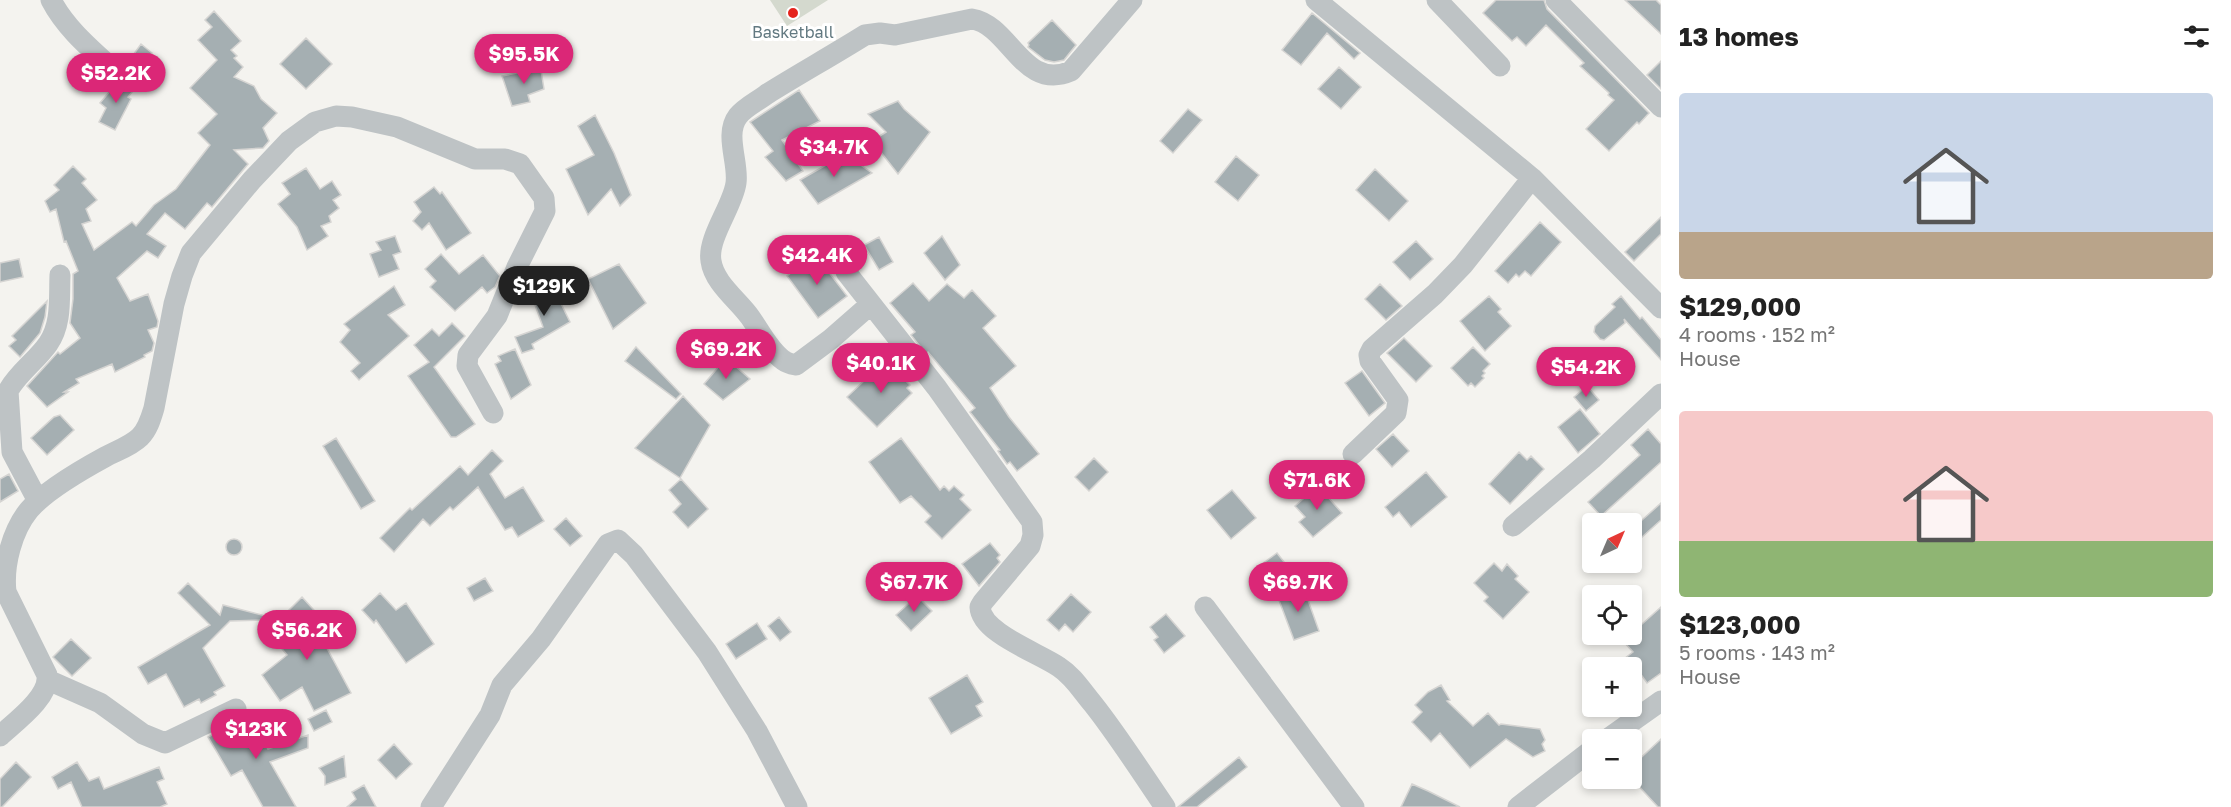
<!DOCTYPE html>
<html lang="en">
<head>
<meta charset="utf-8">
<style>
  :root { --surface:#fff; --page:#f6f6f6; --text:#222; --muted:#767676; --accent:#db2777 }
  body { margin:0; font-family:"Golos Text",sans-serif; background:var(--page); color:var(--text); height:100vh; display:flex; flex-direction:column; font-size:22px; white-space:nowrap }
  * { box-sizing:border-box; margin:0 }
  p { font-size:20px; color:var(--muted) }
  .icon { flex:none; width:33px; height:33px; fill:none; stroke:currentColor; stroke-width:2; stroke-linecap:round; stroke-linejoin:round }
  .map { position:relative; flex:1; overflow:hidden }
  .panel { display:flex; flex-direction:column; background:var(--surface); width:570px }
  .panel>* { flex:none }
  .needle { width:39px; rotate:44deg }
  .controls { position:absolute; left:1582px; top:513px; display:grid; gap:12px }
  .controls a { display:grid; place-items:center; width:60px; height:60px; border-radius:6px; background:var(--surface); box-shadow:0 3px 9px #0003; font-size:30px }
  .price { position:absolute; translate:-50% -51px; padding:0 14px; border-radius:21px; background:var(--accent); color:#fff; font-size:20px; line-height:39px; filter:drop-shadow(0 2px 3px #0008) }
  .price::after { content:''; position:absolute; left:50%; top:36px; width:18px; height:14px; margin-left:-9px; background:inherit; clip-path:polygon(0 0,100% 0,50% 100%) }
  .price.active { background:#222; color:#fff }
  ul { padding:0; list-style:none }
  li { display:grid; align-content:center; gap:12px; height:318px; padding:0 18px }
  li span { display:grid; place-items:center; height:186px; border-radius:6px; color:#555 }
  li>.icon { margin-inline-start:auto }
  span .icon { width:108px; height:108px; fill:#fffc; stroke-width:1 }
  li b { font-size:26px }
  h2 { display:flex; justify-content:space-between; align-items:center; height:72px; padding:0 18px; font-size:26px }
  main { display:flex; flex:1; min-height:0 }
  .map>svg:first-child { display:block }
  .green { fill:#d4d9ce }
  .building { fill:#a5afb2; stroke:#d5d4d2; stroke-width:1.5 }
  .lines { fill:none; stroke-linecap:round; stroke-linejoin:round }
  .minor { stroke:#bec3c5; stroke-width:21 }
  .poi-dot { fill:#e5241d; stroke:#fff; stroke-width:2 }
  .labels { text-anchor:middle; dominant-baseline:central; stroke-width:6; stroke-linejoin:round; paint-order:stroke }
  .poi-label { font-size:16px; fill:#627981; stroke:#fff }
</style>
</head>
<body>
<main>
<div class="map">
<svg width="1661" height="807" viewBox="0 0 1661 807">
  <rect width="100%" height="100%" fill="#f4f3ef"/>
  <path class="green" d="M770 0H828L787 26Z"/>
  <path class="building" d="M1496 0H1544L1547 9 1649 113 1639 124 1637 122 1609 151 1586 129 1614 100 1608 95 1609 93 1580 66 1584 63 1546 25 1526 46 1517 37 1512 41 1483 13Z
    M1625 0H1656L1661 5V34Z
    M214 11 241 41 231 50 237 56 234 58 243 67 234 77 254 86 261 99 277 113 263 128 269 141 263 148 234 150 248 164 212 207 207 203 185 229 165 213 147 234 166 246 158 258 147 251 117 278 130 301 148 294 158 321 157 327 148 330 154 343 152 351 144 355 145 357 115 372 112 364 76 379 79 383 64 392H68L47 407 27 386 58 352 60 354 80 338 70 323 73 299V274L78 271 66 241 64 242 56 209 50 212 45 201 59 190 54 185 73 166 86 179 82 183 97 200 86 209 91 221 82 224 94 250 132 222 136 226 154 205 176 189 210 145 198 133 217 114 190 88 217 60 198 40 212 27 205 20Z
    M1312 13 1360 53 1354 59 1327 33 1301 65 1282 50Z
    M1052 20 1076 45 1064 60 1054 62 1045 60 1028 47 1029 45 1028 43Z
    M306 38 332 64 306 89 280 64Z
    M141 44 152 53 141 67 131 58Z
    M1661 61V89L1647 75Z
    M540 64 544 89 528 95 530 102 512 106 502 76 522 72Z
    M1339 67 1361 87 1341 109 1318 89Z
    M126 79 136 87 128 97 131 99 115 130 99 122 106 108 100 103 116 84H120Z
    M799 90 820 121 782 140 803 171 786 181 765 157 773 151 750 122Z
    M898 101 904 109 930 132 898 174 872 141 886 132 868 114Z
    M1188 109 1202 120 1173 153 1160 141Z
    M595 115 614 153 631 195 620 206 611 189 588 215 566 169 594 155 578 126Z
    M845 154 872 173 818 204 800 180Z
    M1236 156 1259 175 1238 201 1215 182Z
    M306 168 320 189 332 181 341 195 333 200 339 208 329 216 331 222 321 226 328 236 307 250 297 227 278 204 290 194 282 183Z
    M1375 169 1408 201 1389 221 1356 190Z
    M434 187 440 194 442 192 471 233 446 250 429 223 422 230 413 221 421 212 414 202Z
    M1661 217V234L1634 261 1625 252Z
    M1540 222 1561 242 1531 276 1525 271 1519 277 1516 274 1508 283 1495 271Z
    M395 236 401 252 393 255 399 269 379 277 370 254 381 250 376 242Z
    M942 236 960 265 945 280 924 253Z
    M879 237 893 262 879 270 864 245Z
    M1416 241 1433 259 1410 280 1393 262Z
    M441 254 459 274 483 255 500 276 495 287 487 293 482 287 455 311 430 287 436 281 425 269Z
    M815 254 847 296 818 318 787 276Z
    M19 259 23 277 0 282V263Z
    M619 264 646 303 613 329 588 279Z
    M550 281 570 322 532 344 534 349 522 353 515 337 543 327 531 294Z
    M913 283 929 301 947 284 964 298 972 290 996 316 983 328 1016 366 990 388 1009 417 1039 454 1017 471 1010 462 1007 464 1000 454 998 451 1000 450 970 412 975 408 928 352 926 354 911 335 915 332 890 303Z
    M1380 284 1402 306 1386 320 1365 299Z
    M394 286 405 305 388 315 409 336 359 380 351 371 360 363 340 342 350 330 344 324Z
    M1489 296 1501 309 1498 312 1511 326 1485 351 1460 321Z
    M1621 296 1640 319 1642 317 1661 340V360L1624 319 1625 323 1604 340 1600 339 1594 332 1595 326 1615 307 1612 304Z
    M47 301 45 317 40 333 20 357 9 346 16 340 12 336Z
    M452 323 465 336 434 367 475 424 456 437H451L408 376 429 362 414 345 432 329 439 336Z
    M1404 338 1432 366 1416 382 1387 353Z
    M636 347 681 394 676 399 625 361Z
    M1473 347 1490 364 1483 371 1485 373 1482 376 1484 378 1475 387 1471 383 1468 386 1451 368Z
    M515 349 531 385 511 399 495 364 501 361 498 356Z
    M1617 350 1628 355 1629 364 1625 370 1619 372 1612 369 1610 362Z
    M726 358 750 379 723 400 704 384Z
    M885 361 910 385 907 388 912 393 877 427 847 397Z
    M1362 371 1385 403 1369 416 1345 383Z
    M1587 386 1599 400 1586 411 1574 397Z
    M683 396 710 425 680 478 635 448Z
    M1580 409 1600 434 1578 453 1558 427Z
    M60 415 74 430 47 455 31 438 54 417Z
    M1648 429 1661 444V462L1601 516 1588 502 1640 455 1631 445Z
    M1393 434 1409 451 1392 467 1376 449Z
    M336 438 375 501 361 509 323 446Z
    M901 438 940 490 944 486 949 491 954 486 964 495 960 499 971 510 942 539 925 522 931 516 911 496 900 503 869 462Z
    M492 450 503 461 490 474 505 498 523 487 544 521 518 537 512 527 505 530 478 487 453 510 450 507 430 526 423 519 394 552 380 538 410 508 412 510 460 466 468 475Z
    M1519 452 1527 460 1531 456 1544 469 1510 504 1489 484Z
    M1094 458 1108 472 1089 491 1075 477Z
    M1426 472 1447 497 1411 527 1399 512 1393 517 1385 507Z
    M9 474 18 491 0 502V479Z
    M681 479 708 509 688 528 673 512 681 504 669 490Z
    M1318 486 1342 513 1313 537 1299 522 1305 517 1295 506Z
    M1232 490 1256 518 1231 539 1207 510Z
    M1661 503V520L1632 546V529Z
    M566 518 582 536 570 546 554 529Z
    M226 547a8 8 0 1 1 16 0a8 8 0 1 1-16 0Z
    M990 543 1000 555 997 558 1000 562 979 586 962 564Z
    M1277 553 1288 567 1268 581 1258 567Z
    M1494 563 1502 571 1507 564 1518 576 1515 579 1529 592 1503 619 1484 601 1488 597 1474 583Z
    M485 578 493 591 474 601 467 588Z
    M188 583 220 615 223 605 266 616V620L230 621 203 648 225 686 214 692 216 695 201 703 199 699 184 707 166 674 148 684 138 667 210 625 178 593Z
    M1303 586 1319 631 1294 640 1277 595Z
    M380 593 396 610 406 603 434 644 406 663 376 620 374 623 362 610Z
    M1071 594 1091 612 1073 632 1065 624 1059 631 1047 620Z
    M917 596 932 611 911 631 896 615Z
    M302 597 332 630 322 639 351 693 314 711 302 687 280 701 262 675 287 655 274 639 299 620H295L287 612Z
    M1661 607V673L1647 683 1635 666 1612 668 1633 652 1623 641Z
    M1166 614 1185 636 1164 653 1154 640 1158 637 1150 627Z
    M779 617 791 632 780 641 768 626Z
    M757 623 767 639 736 659 726 644Z
    M71 639 91 658 72 676 53 657Z
    M967 675 983 702 976 706 982 716 951 734 929 698Z
    M1441 685 1450 700 1447 701 1473 726 1488 713 1499 725 1501 724 1540 729 1545 740 1542 744 1545 751 1533 757 1506 739 1470 768 1440 733 1431 742 1412 722 1422 712 1415 705 1428 692Z
    M326 710 332 722 314 731 308 719Z
    M248 713 268 749 308 735V748L270 762 296 807H263L242 770 231 776 208 737 242 720Z
    M1661 739V807H1658L1632 779V766Z
    M394 744 412 764 396 779 378 760Z
    M344 756 346 777 325 785V776L319 768Z
    M1239 757 1247 767 1197 807H1178Z
    M16 762 31 777 2 807H0V779Z
    M77 762 89 781 99 777 104 789 159 767 164 779 157 782 167 804 160 807H82L71 782 58 789 52 777Z
    M1412 784 1428 791 1460 807H1401Z
    M364 785 376 807H347L356 799 352 792Z"/>
  <g class="lines">
    <path class="minor" d="M51 0C66 29 92 50 116 72
      M1316 0 1532 178 1661 308
      M1437 0 1500 66
      M1556 0 1661 107
      M846 272 937 388 1032 522 1033 535 1030 546 983 602 980 607C981 633 1039 653 1059 667 1073 676 1082 691 1093 704 1119 737 1141 772 1165 807
      M871 304 831 339 796 365C791 364 787 363 783 360 769 350 760 331 750 317 738 300 714 283 711 261 707 238 733 206 736 183 739 163 724 134 738 116 745 107 758 101 767 94 799 74 833 55 865 35L880 33 895 35 972 19C1010 25 1023 92 1071 71L1132 0
      M1353 454 1396 413 1398 400 1370 361 1369 355 1372 349 1435 294 1463 265 1532 178
      M38 501 12 452 8 391C18 373 36 361 48 344 62 324 59 299 60 275
      M1513 526 1592 459 1661 394
      M1205 607 1354 807
      M48 680 100 703 143 734 165 743 236 709
      M0 736C15 722 50 697 47 675L6 592C3 565 12 531 29 510 45 491 83 469 105 457 116 451 131 446 140 437 148 429 151 418 154 408L174 304 182 276 191 253 252 180 289 141 315 122 336 116 352 117 397 127 475 159H505L520 164 544 198 545 211 517 267 497 316 468 355 467 366 493 413
      M1606 740 1661 701
      M431 807 490 715 502 685 541 639 608 544 618 540 634 555 707 652 757 731 797 807
      M1518 807 1593 749"/>
  </g>
  <circle class="poi-dot" cx="793" cy="13" r="6"/>
  <g class="labels">
    <g class="poi-label">
      <text x="793" y="32">Basketball</text>
    </g>
  </g>
</svg>
<div class="controls">
<a><svg class="needle" viewBox="-14 -14 28 28"><path d="M0-13l5 13h-10z" fill="#e53935"/><path d="M0 13l5-13h-10z" fill="#767676"/></svg></a>
<a><svg class="icon" aria-label="locate" viewBox="0 0 24 24"><circle cx="12" cy="12" r="6"/><path d="M12 2v4M12 18v4M2 12h4M18 12h4"/></svg></a>
<a>+</a>
<a>−</a>
</div>
<b class="price" style="left:524px;top:85px">$95.5K</b>
<b class="price" style="left:116px;top:104px">$52.2K</b>
<b class="price" style="left:834px;top:178px">$34.7K</b>
<b class="price" style="left:817px;top:286px">$42.4K</b>
<b class="price active" style="left:544px;top:317px">$129K</b>
<b class="price" style="left:726px;top:380px">$69.2K</b>
<b class="price" style="left:881px;top:394px">$40.1K</b>
<b class="price" style="left:1586px;top:398px">$54.2K</b>
<b class="price" style="left:1317px;top:511px">$71.6K</b>
<b class="price" style="left:914px;top:613px">$67.7K</b>
<b class="price" style="left:1298px;top:613px">$69.7K</b>
<b class="price" style="left:307px;top:661px">$56.2K</b>
<b class="price" style="left:256px;top:760px">$123K</b>
</div>
<section class="panel">
<h2>13 homes<svg class="icon" aria-label="filters" viewBox="0 0 24 24"><path d="M4 7h16M4 17h16"/><circle cx="9" cy="7" r="2"/><circle cx="15" cy="17" r="2"/></svg></h2>
<ul>
<li><span style="background:linear-gradient(#c9d6e8 75%,#b9a48a 0)"><svg class="icon" aria-label="home" viewBox="0 0 24 24"><path d="M3 11l9-7 9 7M6 9v11h12V9"/></svg></span><div><b>$129,000</b><p>4 rooms · 152 m²</p><p>House</p></div></li>
<li><span style="background:linear-gradient(#f6c9c9 70%,#8fb573 0)"><svg class="icon" aria-label="home" viewBox="0 0 24 24"><path d="M3 11l9-7 9 7M6 9v11h12V9"/></svg></span><div><b>$123,000</b><p>5 rooms · 143 m²</p><p>House</p></div></li>
</ul>
</section>
</main>
</body>
</html>
